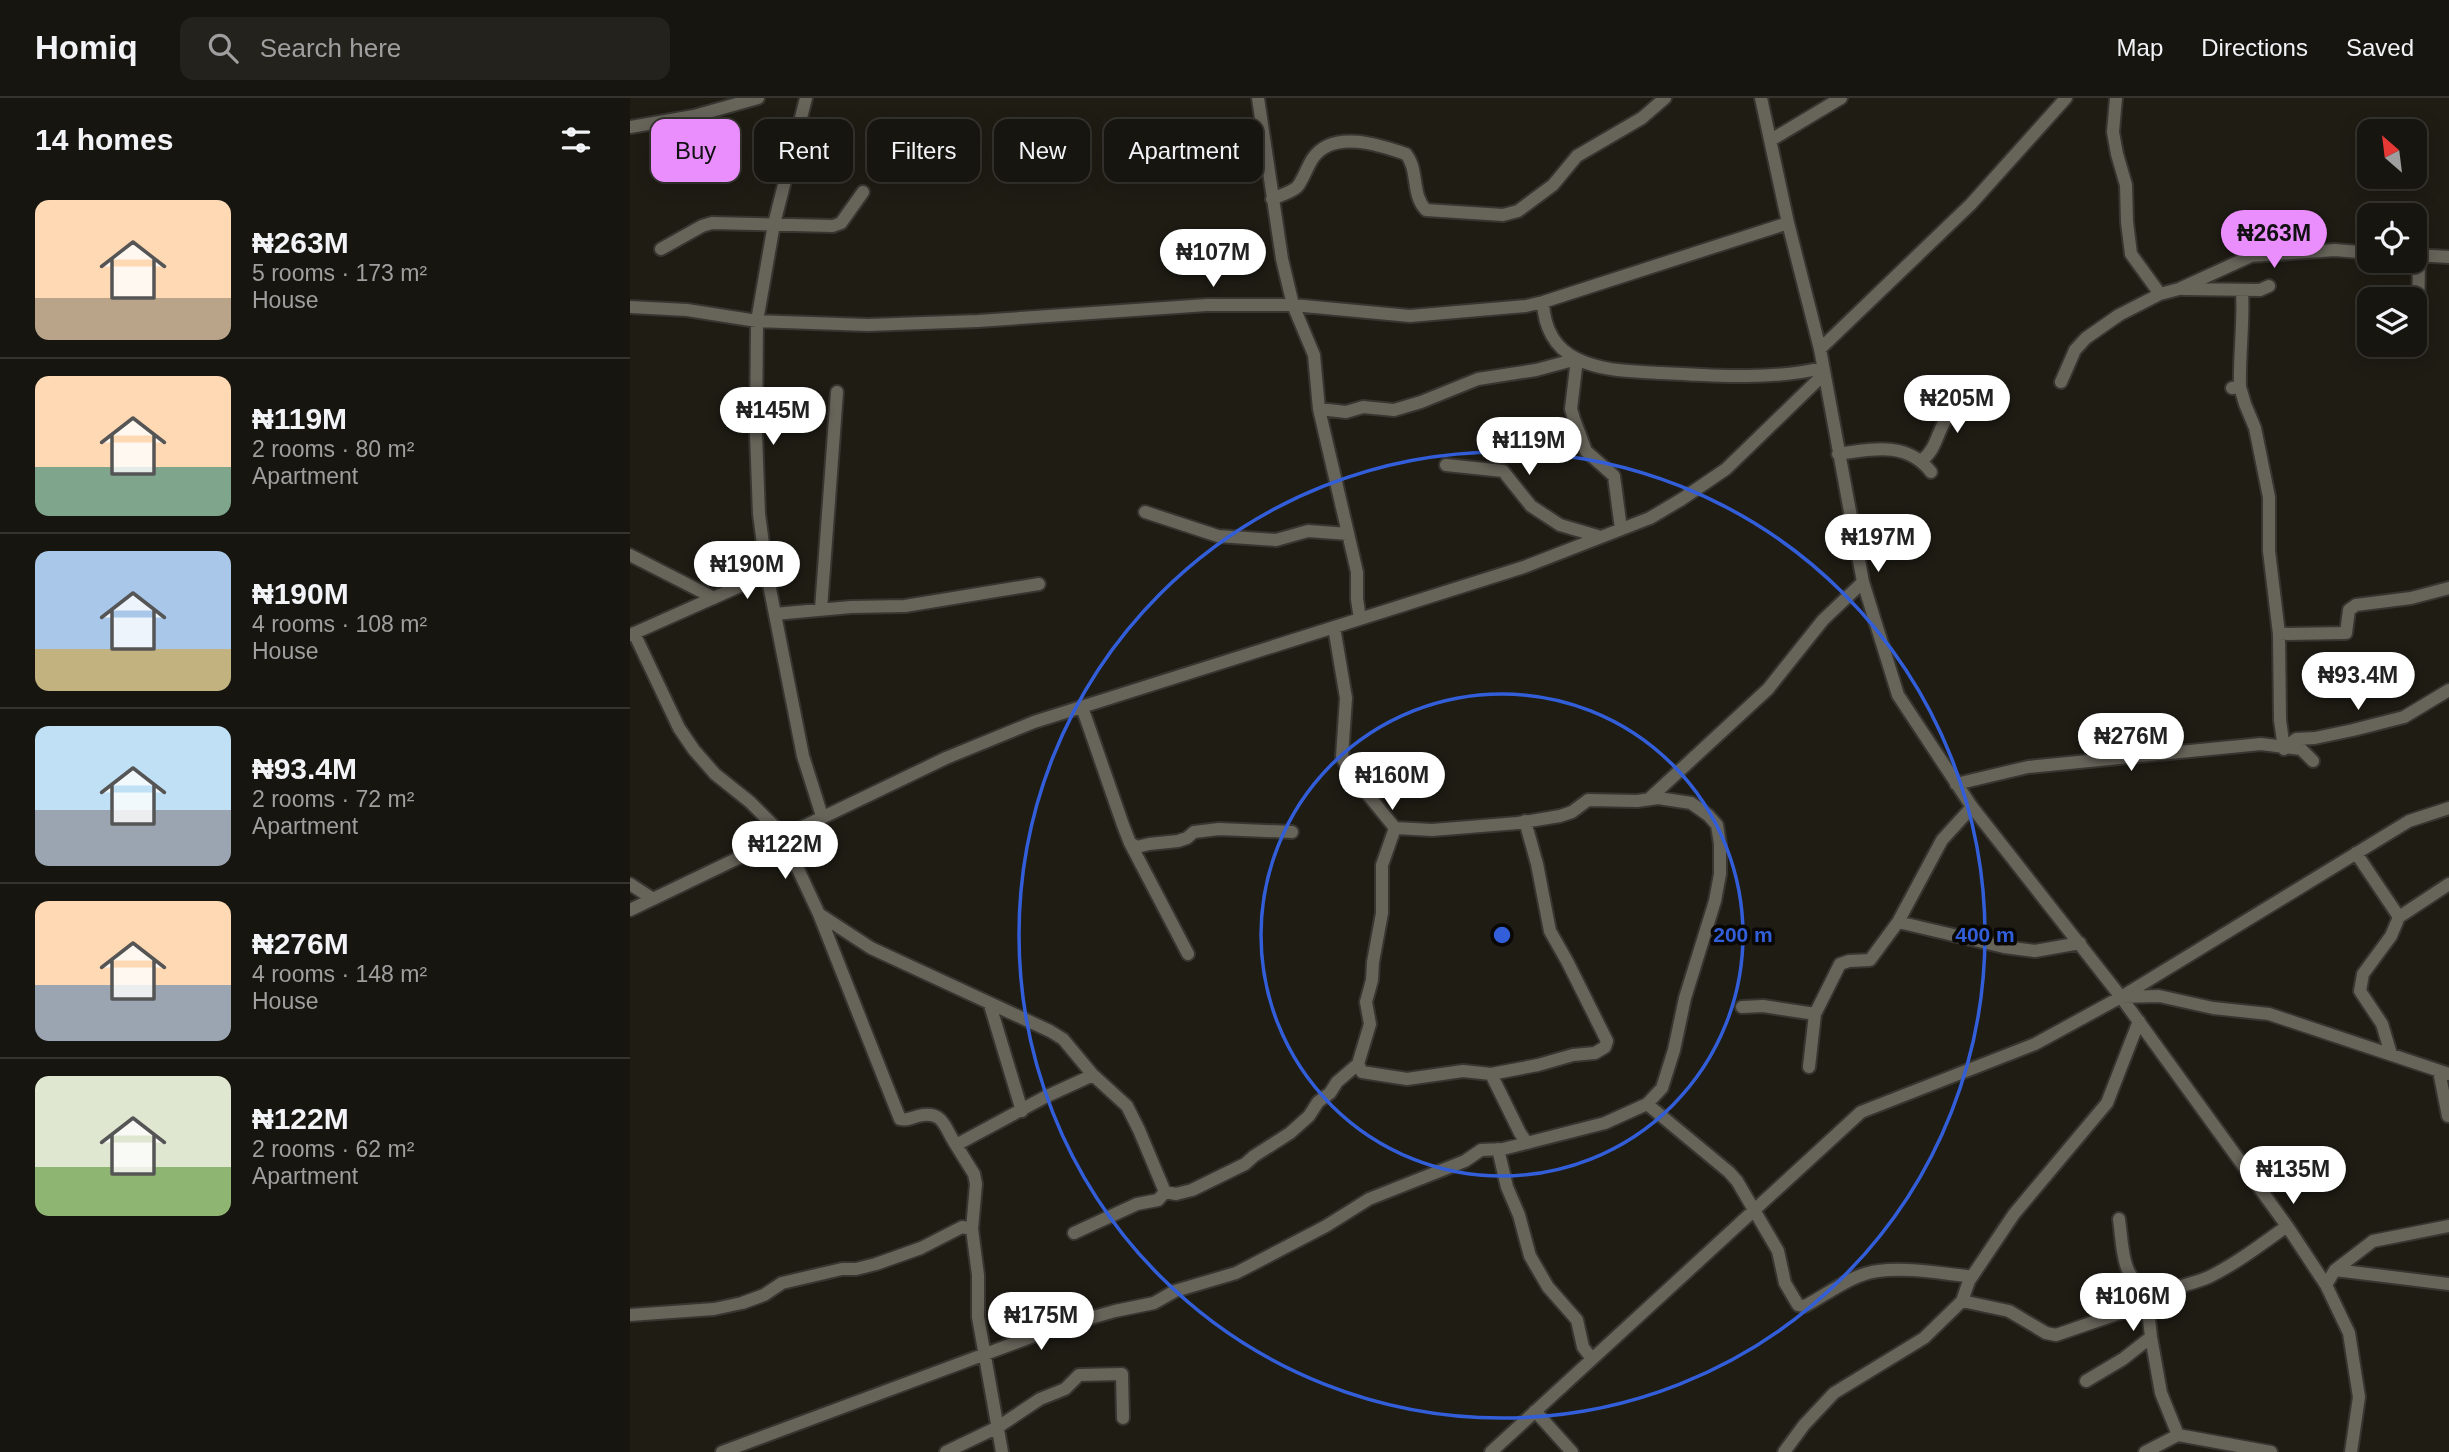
<!DOCTYPE html>
<html lang="en">
<head>
<meta charset="utf-8">
<style>
  :root { --surface:#17150f; --page:#24221d; --text:#f1f3f6; --muted:#9e9f9e; --line:#36342f; --accent:#ea8dfd }
  body { margin:0; font-family:Helvetica,sans-serif; background:var(--page); color:var(--text); height:100vh; display:flex; flex-direction:column; font-size:26px; white-space:nowrap }
  * { box-sizing:border-box; margin:0 }
  p { font-size:23px; color:var(--muted) }
  .icon { flex:none; width:38px; height:38px; fill:none; stroke:currentColor; stroke-width:2; stroke-linecap:round; stroke-linejoin:round }
  .map { position:relative; flex:1; overflow:hidden }
  .details { display:flex; flex-direction:column; background:var(--surface); width:630px }
  .details>* { flex:none }
  .top-card { position:absolute; left:21px; top:21px; width:665px; height:63px; display:flex; gap:14px }
  .needle { width:46px; rotate:332deg }
  .buttons { position:absolute; left:1727px; top:21px; display:grid; gap:14px }
  .buttons a { display:grid; place-items:center; width:70px; height:70px; border-radius:14px; background:var(--surface); box-shadow:0 4px 18px #0003,0 0 0 2px var(--line); font-size:35px }
  .price { position:absolute; translate:-50% -60px; padding:0 16px; border-radius:24px; background:#fff; color:#222; font-size:23px; line-height:46px; filter:drop-shadow(0 2px 4px #0008) }
  .price::after { content:''; position:absolute; left:50%; top:42px; width:21px; height:16px; margin-left:-10px; background:inherit; clip-path:polygon(0 0,100% 0,50% 100%) }
  .price.on { background:var(--accent); color:#111 }
  ul { padding:0; list-style:none }
  li { display:flex; align-items:center; gap:21px; height:175px; padding:0 35px }
  li+li { border-top:2px solid var(--line) }
  li span { display:grid; place-items:center; flex:none; width:196px; height:140px; border-radius:14px; color:#555 }
  li>.icon { margin-inline-start:auto }
  span .icon { width:84px; height:84px; fill:#fffc; stroke-width:1 }
  li b { font-size:30px }
  h2 { display:flex; justify-content:space-between; align-items:center; height:84px; padding:0 35px; font-size:30px }
  .tag { padding:0 24px; border-radius:14px; background:var(--surface); box-shadow:0 4px 18px #0003,0 0 0 2px var(--line); font-size:24px; line-height:63px }
  .tag.on { background:var(--accent); color:#111 }
  header { display:flex; align-items:center; gap:42px; box-sizing:border-box; height:98px; padding:0 35px; background:var(--surface); border-bottom:2px solid var(--line) }
  header strong { font-size:33px }
  nav { display:flex; gap:38px; margin-inline-start:auto; font-size:24px }
  .search { width:490px; height:63px; background:var(--page); display:flex; align-items:center; gap:18px; box-sizing:border-box; padding:0 24px; border-radius:14px; color:var(--muted); font-size:26px }
  main { display:flex; flex:1; min-height:0 }
  .map>svg:first-child { display:block }
  .lines { fill:none; stroke-linecap:round; stroke-linejoin:round }
  .minor-casing { stroke:#373530; stroke-width:16 }
  .minor { stroke:#67645a; stroke-width:12 }
  .ring { fill:none; stroke:#325ed9; stroke-width:3.5 }
  .centre { fill:#325ed9; stroke:#080704; stroke-width:3.5 }
  .ring-label { font-size:21px; text-anchor:middle; font-weight:bold; fill:#325ed9; stroke:#080704; stroke-width:7; stroke-linejoin:round; paint-order:stroke }
</style>
</head>
<body>
<header>
<strong>Homiq</strong>
<div class="search"><svg class="icon" aria-label="search" viewBox="0 0 24 24"><circle cx="10" cy="10" r="6"/><path d="M15 15l6 6"/></svg>Search here</div>
<nav><a>Map</a><a>Directions</a><a>Saved</a></nav>
</header>
<main>
<section class="details">
<h2>14 homes<svg class="icon" aria-label="filters" viewBox="0 0 24 24"><path d="M4 7h16M4 17h16"/><circle cx="9" cy="7" r="2"/><circle cx="15" cy="17" r="2"/></svg></h2>
<ul>
<li><span style="background:linear-gradient(#ffd9b3 70%,#b9a48a 0)"><svg class="icon" aria-label="home" viewBox="0 0 24 24"><path d="M3 11l9-7 9 7M6 9v11h12V9"/></svg></span><div><b>₦263M</b><p>5 rooms · 173 m²</p><p>House</p></div></li>
<li><span style="background:linear-gradient(#ffd9b3 65%,#7fa58c 0)"><svg class="icon" aria-label="home" viewBox="0 0 24 24"><path d="M3 11l9-7 9 7M6 9v11h12V9"/></svg></span><div><b>₦119M</b><p>2 rooms · 80 m²</p><p>Apartment</p></div></li>
<li><span style="background:linear-gradient(#a9c7e8 70%,#c2b280 0)"><svg class="icon" aria-label="home" viewBox="0 0 24 24"><path d="M3 11l9-7 9 7M6 9v11h12V9"/></svg></span><div><b>₦190M</b><p>4 rooms · 108 m²</p><p>House</p></div></li>
<li><span style="background:linear-gradient(#bfe0f5 60%,#9aa5b1 0)"><svg class="icon" aria-label="home" viewBox="0 0 24 24"><path d="M3 11l9-7 9 7M6 9v11h12V9"/></svg></span><div><b>₦93.4M</b><p>2 rooms · 72 m²</p><p>Apartment</p></div></li>
<li><span style="background:linear-gradient(#ffd9b3 60%,#9aa5b1 0)"><svg class="icon" aria-label="home" viewBox="0 0 24 24"><path d="M3 11l9-7 9 7M6 9v11h12V9"/></svg></span><div><b>₦276M</b><p>4 rooms · 148 m²</p><p>House</p></div></li>
<li><span style="background:linear-gradient(#dfe7d0 65%,#8fb573 0)"><svg class="icon" aria-label="home" viewBox="0 0 24 24"><path d="M3 11l9-7 9 7M6 9v11h12V9"/></svg></span><div><b>₦122M</b><p>2 rooms · 62 m²</p><p>Apartment</p></div></li>
</ul>
</section>
<div class="map">
<svg width="1819" height="1354" viewBox="0 0 1819 1354">
  <rect width="100%" height="100%" fill="#1f1c14"/>
  <g class="lines">
    <defs>
      <path id="minor" d="M176 0 144 126 127 223 126 336 129 416 137 476 173 658 192 718
        M628 0 652 161 663 207 684 257 689 311 727 474V501L730 521
        M1131 0 1158 125 1190 251 1233 484 1268 597 1342 709 1491 899 1657 1128 1696 1187 1719 1235 1729 1299 1721 1354
        M1486 0 1483 34 1487 56 1496 87 1497 124 1501 156 1530 196
        M0 29 64 18 128 0
        M1141 42 1211 0
        M642 101C649 98 662 94 667 89 672 84 678 67 683 60 703 31 750 47 776 56 789 72 781 97 796 112L873 117 888 113 923 87 947 58 1012 20 1035 0
        M31 151 72 128 82 125 203 128 211 125 233 94
        M1785 157 1819 159
        M1553 191 1630 192 1639 188
        M913 204C914 228 924 250 947 261 974 274 1002 273 1032 275 1086 278 1140 282 1193 270
        M0 209 57 212 127 223 238 227 348 223 577 207H663L780 218 896 208 913 204 1158 125
        M1788 229 1789 157
        M1190 251 1341 106 1436 0
        M1431 284 1445 252 1456 240 1489 217 1530 196 1549 191 1621 158 1705 152 1740 155
        M1610 289 1615 306 1625 330 1639 399V453L1649 536
        M1602 290 1610 289C1609 256 1614 225 1612 192
        M689 311 716 314 733 309 764 312 791 304 848 281 906 272 947 261 941 311 944 321 956 353 984 378 991 431
        M1208 356C1243 351 1277 343 1301 374
        M1292 362C1307 351 1307 333 1318 318 1327 307 1343 298 1356 292
        M816 367 873 373 901 408 930 427 971 439
        M515 414 588 438 646 442 678 433 718 436
        M0 457 84 500
        M191 511 207 294
        M145 516 221 509 275 508 409 486
        M704 529 716 600 712 659 721 676 765 730
        M4 535 49 630 64 652 85 676 120 704 155 739 160 754 189 816 270 1021C278 1023 280 1020 288 1018 314 1012 314 1029 326 1047L415 999 463 977
        M0 537 137 476
        M452 609 493 727 500 745 507 749 519 746 548 743 557 740 564 734 589 731 662 734
        M1654 651 1650 622 1649 536 1716 535 1719 512 1726 507 1781 500 1819 490
        M1654 651 1666 641 1685 640 1723 632 1774 619 1819 592
        M1326 686 1398 669 1631 646 1671 651 1683 663
        M1020 700 1138 591 1193 522 1233 484
        M500 745 558 856
        M1726 755 1769 819
        M0 786 23 801
        M0 812 316 660 404 624 894 469 1020 420 1052 401 1096 371 1194 276
        M189 816 241 850 420 933 433 941 463 977 497 1008 509 1032 535 1094 546 1096 562 1092 615 1066 624 1058 660 1035 679 1018 688 1004 700 995 707 984 728 966 732 974 777 981 833 973 861 976 890 1035 897 1045
        M1268 824 1374 849 1405 853 1450 845
        M1491 899 1529 898 1583 910 1639 916 1819 976
        M360 907 392 1013
        M1112 909 1133 908 1185 916 1179 969
        M1185 916 1210 866 1219 863 1240 862 1268 824 1312 742 1342 709
        M1761 956 1752 926 1730 893 1733 876 1761 838 1769 819 1819 786
        M728 966 740 926 736 904 742 882 743 864 752 815V767L765 730 802 732 888 725 930 718 942 714 958 702 1007 703 1028 700 1061 705 1078 717 1087 727 1090 746V776L1085 803 1055 900 1044 952 1032 990 1017 1006
        M1809 973 1818 1018
        M861 976 908 967 943 957 965 955 975 949 977 943 937 863 920 833 907 766 895 723
        M326 1047 344 1076 346 1086 342 1131 348 1177V1219L372 1354
        M868 1051 877 1089 889 1117 900 1158 918 1189 947 1222 953 1249 962 1261
        M1489 1121C1493 1150 1491 1177 1516 1194L1521 1239 1531 1295 1548 1337 1515 1354
        M444 1135 507 1106 528 1102 535 1094
        M1705 1172 1819 1186
        M1696 1187 1705 1172 1743 1143 1819 1128
        M1332 1203 1379 1213 1416 1235 1426 1237 1519 1205C1535 1189 1558 1188 1579 1179 1607 1165 1632 1146 1657 1128
        M0 1217 84 1211 112 1205 134 1197 152 1185 212 1171H226L246 1166 291 1150 332 1129 342 1131
        M1456 1283 1493 1261 1521 1239
        M905 1313 942 1354
        M1548 1337 1641 1354
        M92 1354 425 1230 485 1213 524 1205 545 1193 606 1175 696 1128 739 1101 835 1063 851 1052 873 1051 975 1025 1017 1006 1099 1074 1107 1083 1148 1153 1155 1185 1168 1207 1175 1208C1198 1196 1222 1176 1248 1173 1277 1169 1308 1175 1336 1178L1339 1183
        M316 1354 368 1329 410 1301 435 1291 449 1277 492 1276 493 1320
        M861 1354 1231 1014 1405 946 1491 899 1779 723 1819 710
        M1154 1354 1174 1327 1204 1295 1294 1240 1332 1203 1339 1183 1384 1116 1477 1005 1509 923"/>
    </defs>
    <use href="#minor" class="minor-casing"/>
    <use href="#minor" class="minor"/>
  </g>
  <g class="ring">
    <circle cx="872" cy="837" r="241"/>
    <circle cx="872" cy="837" r="483"/>
  </g>
  <circle cx="872" cy="837" r="10" class="centre"/>
  <g class="ring-label">
    <text x="1113" y="844">200 m</text>
    <text x="1355" y="844">400 m</text>
  </g>
</svg>
<div class="buttons">
<a><svg class="needle" viewBox="-14 -14 28 28"><path d="M0-13l5 13h-10z" fill="#e53935"/><path d="M0 13l5-13h-10z" fill="#9e9f9e"/></svg></a>
<a><svg class="icon" aria-label="locate" viewBox="0 0 24 24"><circle cx="12" cy="12" r="6"/><path d="M12 2v4M12 18v4M2 12h4M18 12h4"/></svg></a>
<a><svg class="icon" aria-label="layers" viewBox="0 0 24 24"><path d="M12 4l9 5-9 5-9-5zM3 14l9 5 9-5"/></svg></a>
</div>
<b class="price on" style="left:1644px;top:172px">₦263M</b>
<b class="price" style="left:583px;top:191px">₦107M</b>
<b class="price" style="left:1327px;top:337px">₦205M</b>
<b class="price" style="left:143px;top:349px">₦145M</b>
<b class="price" style="left:899px;top:379px">₦119M</b>
<b class="price" style="left:1248px;top:476px">₦197M</b>
<b class="price" style="left:117px;top:503px">₦190M</b>
<b class="price" style="left:1728px;top:614px">₦93.4M</b>
<b class="price" style="left:1501px;top:675px">₦276M</b>
<b class="price" style="left:762px;top:714px">₦160M</b>
<b class="price" style="left:155px;top:783px">₦122M</b>
<b class="price" style="left:1663px;top:1108px">₦135M</b>
<b class="price" style="left:1503px;top:1235px">₦106M</b>
<b class="price" style="left:411px;top:1254px">₦175M</b>
<div class="top-card">
<a class="tag on">Buy</a>
<a class="tag">Rent</a>
<a class="tag">Filters</a>
<a class="tag">New</a>
<a class="tag">Apartment</a>
</div>
</div>
</main>
</body>
</html>
